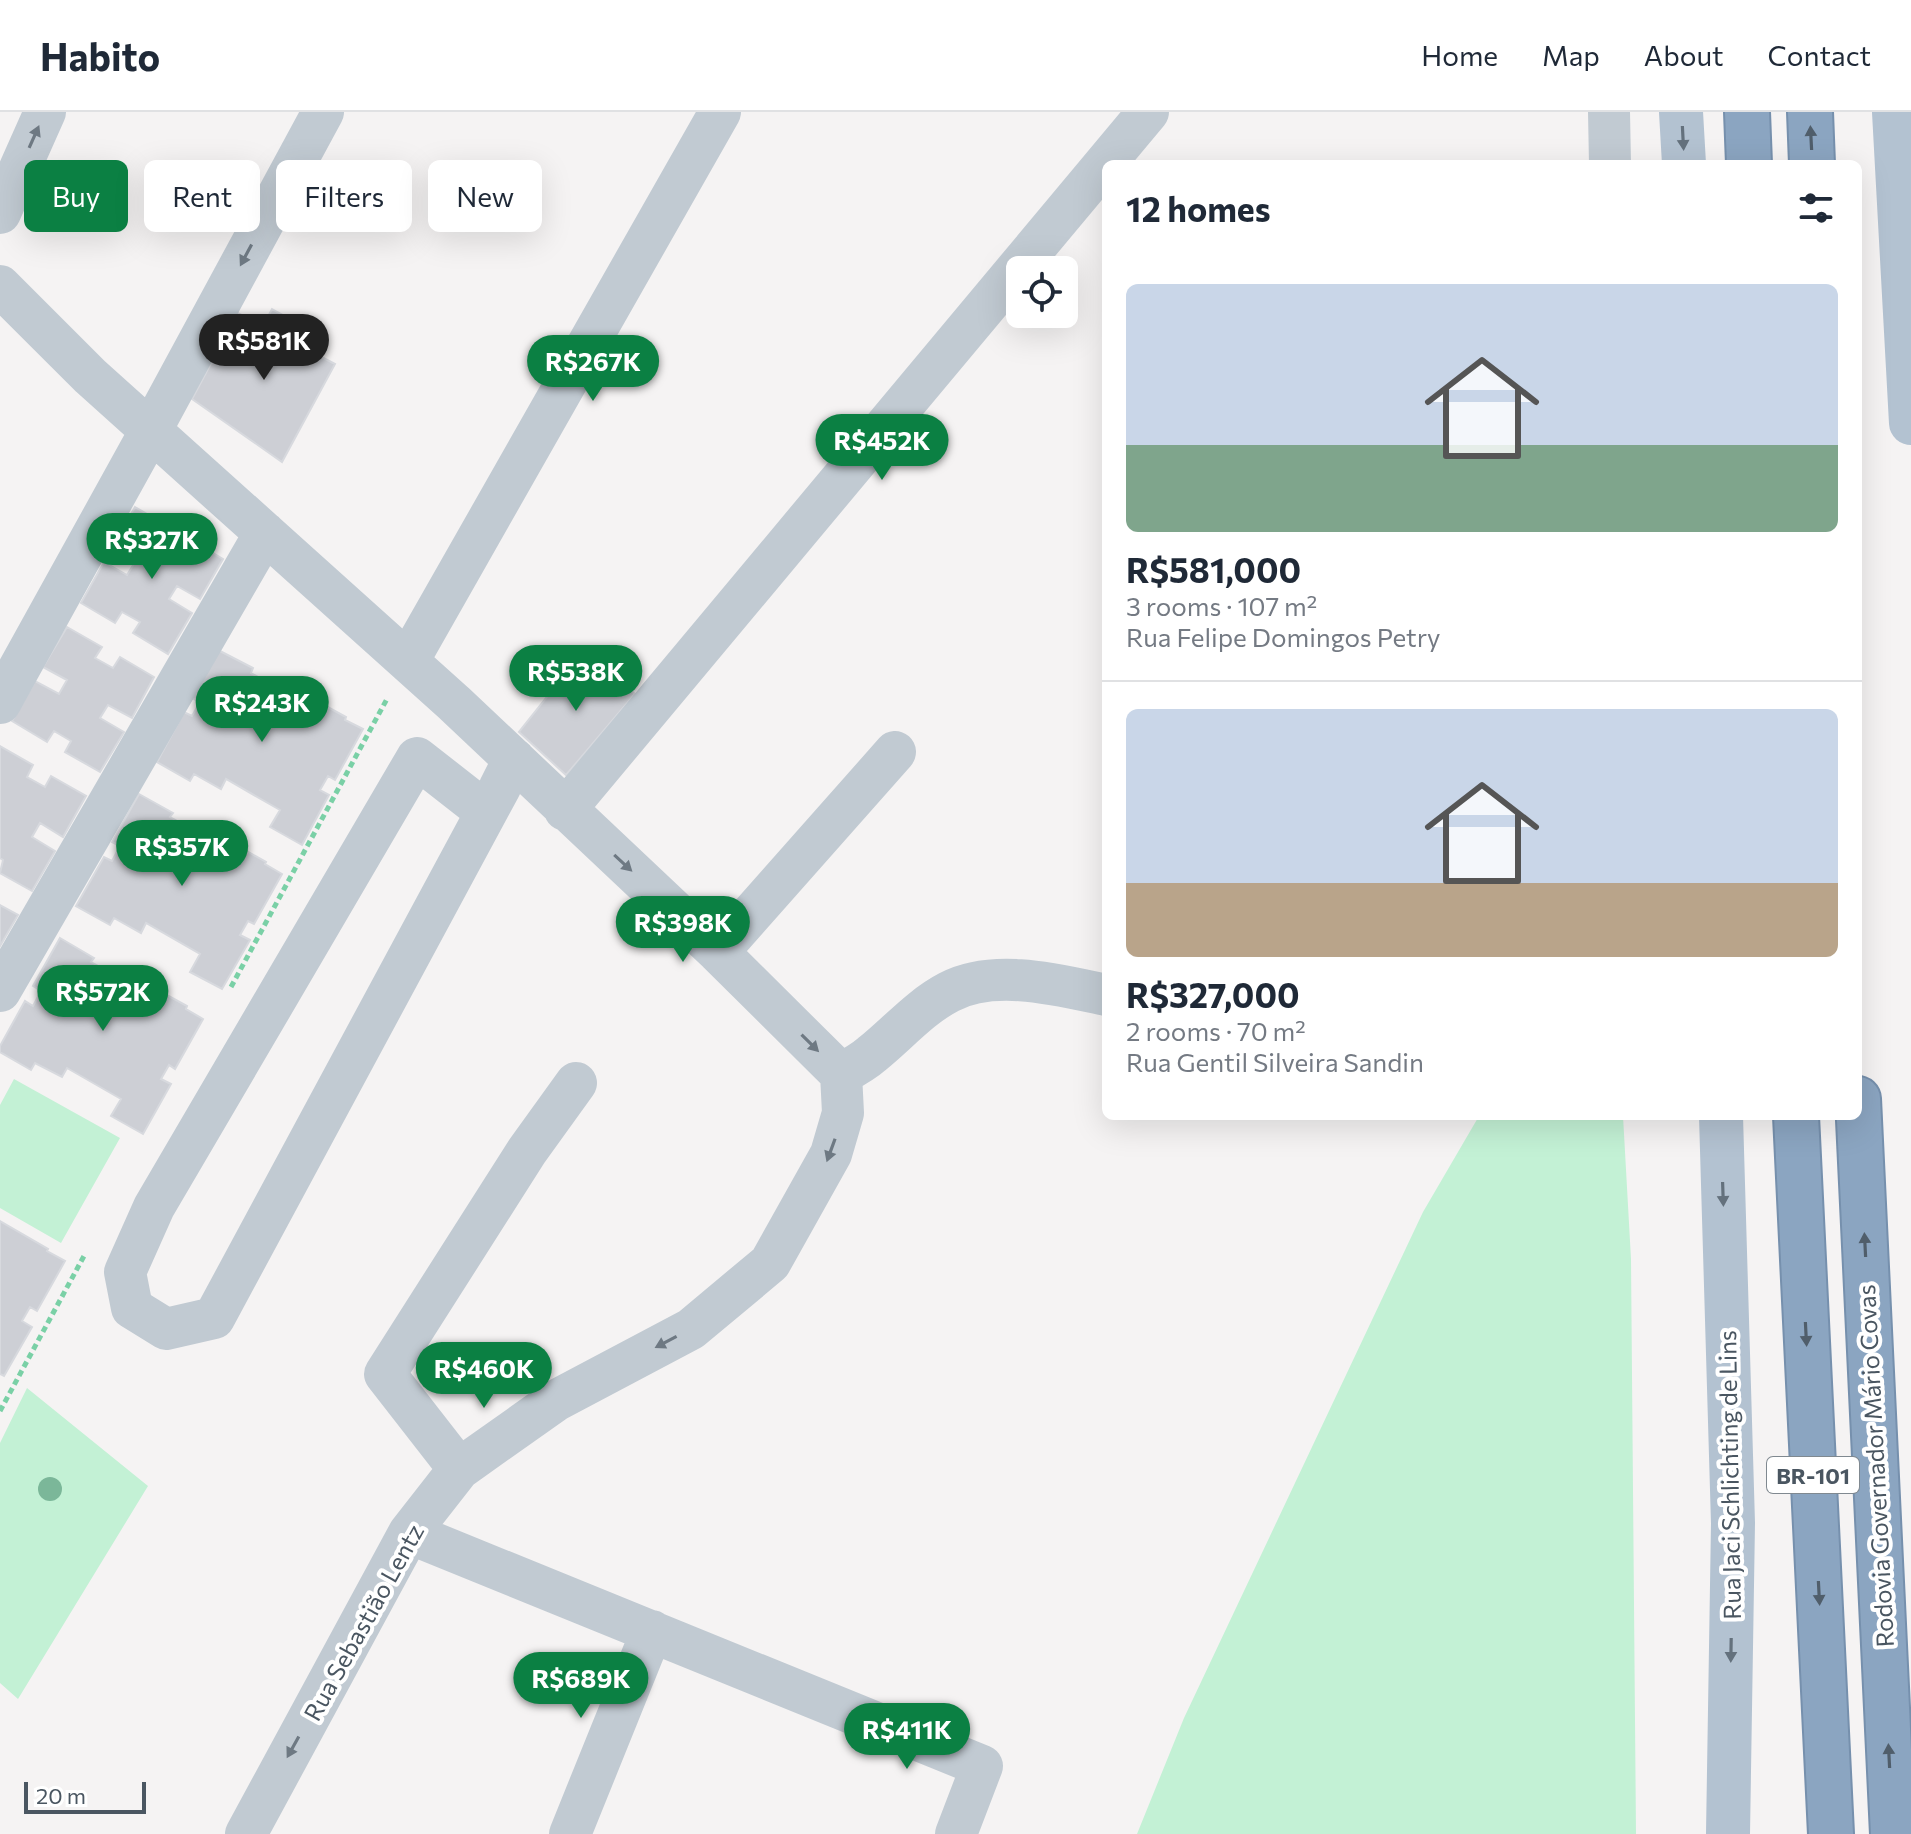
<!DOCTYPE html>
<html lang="en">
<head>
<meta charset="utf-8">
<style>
  :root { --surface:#fff; --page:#f2f2f3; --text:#1f2937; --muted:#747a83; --line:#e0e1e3; --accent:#0b8043 }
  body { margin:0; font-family:Commissioner,sans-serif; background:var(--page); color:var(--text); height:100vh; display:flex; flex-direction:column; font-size:30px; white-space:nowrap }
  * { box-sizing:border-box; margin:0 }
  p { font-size:26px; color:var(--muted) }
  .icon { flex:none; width:44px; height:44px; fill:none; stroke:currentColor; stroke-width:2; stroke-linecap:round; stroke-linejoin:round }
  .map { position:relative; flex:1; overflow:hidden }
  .details { position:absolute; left:1102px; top:48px; width:760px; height:960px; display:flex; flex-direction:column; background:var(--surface); border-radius:12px; box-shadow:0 8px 32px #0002 }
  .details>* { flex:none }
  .banner { position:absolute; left:24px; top:48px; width:760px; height:72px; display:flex; gap:16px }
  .buttons { position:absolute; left:1006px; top:144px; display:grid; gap:16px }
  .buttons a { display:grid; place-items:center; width:72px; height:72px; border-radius:12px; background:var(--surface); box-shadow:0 8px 32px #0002; font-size:40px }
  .scale { position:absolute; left:24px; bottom:20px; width:122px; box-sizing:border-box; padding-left:8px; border:4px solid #4a5661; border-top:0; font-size:22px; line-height:28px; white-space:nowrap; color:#4a5661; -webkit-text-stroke:6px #fff; paint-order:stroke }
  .price { position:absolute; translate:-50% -68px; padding:0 18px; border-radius:28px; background:var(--accent); color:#fff; font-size:26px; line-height:52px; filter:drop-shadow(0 2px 4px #0008) }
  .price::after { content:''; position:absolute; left:50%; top:48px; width:24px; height:18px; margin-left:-12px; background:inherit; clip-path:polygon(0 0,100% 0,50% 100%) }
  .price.selected { background:#222; color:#fff }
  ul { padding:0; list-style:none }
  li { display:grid; align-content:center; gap:16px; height:424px; padding:0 24px }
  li+li { border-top:2px solid var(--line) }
  li span { display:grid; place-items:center; height:248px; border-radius:12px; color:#555 }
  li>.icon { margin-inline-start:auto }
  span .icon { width:144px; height:144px; fill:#fffc; stroke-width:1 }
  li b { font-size:34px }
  h2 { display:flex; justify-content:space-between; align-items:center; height:96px; padding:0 24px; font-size:34px }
  .pill { padding:0 28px; border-radius:12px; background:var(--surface); box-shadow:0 8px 32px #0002; font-size:28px; line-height:72px }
  .pill.selected { background:var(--accent); color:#fff }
  header { display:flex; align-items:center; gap:48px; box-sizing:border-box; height:112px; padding:0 40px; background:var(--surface); border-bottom:2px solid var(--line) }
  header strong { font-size:38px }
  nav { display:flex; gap:44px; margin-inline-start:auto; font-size:28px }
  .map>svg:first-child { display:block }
  .green { fill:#c3f1d5 }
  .building { fill:#cdcfd5; stroke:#d7d9de; stroke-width:2 }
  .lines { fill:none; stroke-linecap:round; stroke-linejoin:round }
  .highway-casing { stroke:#7690ad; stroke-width:48 }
  .path { stroke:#7ad0a6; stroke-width:5; stroke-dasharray:6 4; stroke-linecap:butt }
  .minor { stroke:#c1cad2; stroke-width:42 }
  .major { stroke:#b3c2d1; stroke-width:44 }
  .highway { stroke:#8ba5c1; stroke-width:44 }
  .tree { fill:#7bb799 }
  .oneway { fill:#6e7983 }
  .oneway2 { fill:#64717d }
  .oneway3 { fill:#505e6b }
  .labels { text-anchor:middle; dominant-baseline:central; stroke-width:8; stroke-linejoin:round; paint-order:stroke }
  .shield { fill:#fff; stroke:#808990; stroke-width:2 }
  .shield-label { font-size:22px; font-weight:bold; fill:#4a5661 }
  .street-label { font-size:24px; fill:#4a5661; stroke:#fff }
</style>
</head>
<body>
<header>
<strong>Habito</strong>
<nav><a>Home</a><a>Map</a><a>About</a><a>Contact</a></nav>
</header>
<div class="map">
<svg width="1911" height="1722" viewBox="0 0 1911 1722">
  <rect width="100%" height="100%" fill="#f5f3f3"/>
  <path class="green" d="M14 967 120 1026 61 1131 0 1096V993Z
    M1479 1004H1623L1631 1147 1636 1722H1137L1184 1606 1423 1100Z
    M27 1276 148 1374 18 1587 0 1571V1331Z"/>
  <path class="building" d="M272 197 299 212 291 229 335 252 282 350 192 287 238 201 263 214Z
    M135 395 171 416 164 427 182 437 188 426 223 447 200 487 177 474 169 487 192 501 168 542 133 521 140 510 122 500 115 511 81 491 104 450 127 463 135 450 112 436Z
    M67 515 102 535 95 546 113 556 120 545 154 565 132 606 108 593 100 606 124 620 100 660 65 640 71 629 54 619 47 630 12 609 35 569 59 582 67 568 43 555Z
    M218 538 253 556 251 561 284 580 278 590 287 595 297 578 346 605 345 608 363 617 335 668 328 664 320 678 329 683 302 733 270 715 280 698 226 667 221 677 194 662 190 669 157 650 184 600 192 604 200 590 192 586Z
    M582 541 635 582 566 663 519 620Z
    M0 634 33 653 27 665 45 675 51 664 86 684 63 725 40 711 32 725 55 739 32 779 0 761 3 748 0 746Z
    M139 682 173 701 170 705 204 724 199 735 207 740 217 722 266 750 265 752 282 762 254 812 248 809 240 823 250 828 222 877 190 860 200 842 146 811 141 821 114 806 110 813 76 794 104 745 112 749 120 734 112 730Z
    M0 793 18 803 0 834Z
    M60 826 94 846 91 850 125 869 120 879 128 884 138 867 187 894 186 897 203 907 175 957 169 953 161 967 171 972 143 1022 111 1004 121 987 67 956 62 965 35 951 31 958 0 940V934L25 889 33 894 41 879 33 874Z
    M0 1109 48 1137 47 1139 65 1149 37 1199 30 1195 22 1209 32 1215 4 1264 0 1262Z"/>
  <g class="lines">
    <defs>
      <path id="highway" d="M1747 0 1749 52
        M1810 0 1812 52
        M1858 987 1893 1722
        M1796 1004 1831 1722"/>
    </defs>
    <use href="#highway" class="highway-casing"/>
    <path class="path" d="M231 875 388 585
      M0 1299 84 1144"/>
    <path class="minor" d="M1609 0 1610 52
      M0 101 45 0
      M0 174 90 264 454 591 718 840 841 962
      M408 549 720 0
      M0 591 151 318 323 0
      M565 698 1148 0
      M486 700 417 646 154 1095 125 1160 132 1196 166 1217 214 1206 499 677 514 647
      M718 840 895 640
      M0 879 265 421
      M841 962C852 956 863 950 872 942 897 922 920 895 949 880 994 856 1059 873 1106 883
      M459 1357 385 1262 527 1039 576 971
      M409 1421 982 1654 956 1722
      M246 1722 409 1421 459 1357 555 1289 691 1217 770 1151 831 1042 843 1001 841 962
      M570 1722 652 1519"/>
    <path class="major" d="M1681 0 1684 52
      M1894 0 1911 311
      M1721 1004 1733 1411 1728 1722"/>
    <use href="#highway" class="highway"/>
  </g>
  <circle class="tree" cx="50" cy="1377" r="12"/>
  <defs><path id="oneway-solid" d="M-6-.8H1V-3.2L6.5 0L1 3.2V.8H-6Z" transform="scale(2)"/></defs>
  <g class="oneway">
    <use href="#oneway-solid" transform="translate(34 25) rotate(-66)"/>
    <use href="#oneway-solid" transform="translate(246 143) rotate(118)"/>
    <use href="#oneway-solid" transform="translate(623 751) rotate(43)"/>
    <use href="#oneway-solid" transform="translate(810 931) rotate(45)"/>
    <use href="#oneway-solid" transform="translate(831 1038) rotate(110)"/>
    <use href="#oneway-solid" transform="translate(666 1230) rotate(152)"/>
    <use href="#oneway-solid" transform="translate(293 1635) rotate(119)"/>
  </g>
  <g class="oneway2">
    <use href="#oneway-solid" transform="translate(1683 26) rotate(87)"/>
    <use href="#oneway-solid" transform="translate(1723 1082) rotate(88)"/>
    <use href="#oneway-solid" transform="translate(1731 1538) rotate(91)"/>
  </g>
  <g class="oneway3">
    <use href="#oneway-solid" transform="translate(1811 26) rotate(-93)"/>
    <use href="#oneway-solid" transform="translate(1865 1133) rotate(-93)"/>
    <use href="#oneway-solid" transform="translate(1806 1222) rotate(87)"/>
    <use href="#oneway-solid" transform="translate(1819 1481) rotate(87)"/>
    <use href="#oneway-solid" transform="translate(1889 1644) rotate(-93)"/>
  </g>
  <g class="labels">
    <rect class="shield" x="1767" y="1345" width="92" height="36" rx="6"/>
    <g class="shield-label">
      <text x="1813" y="1363">BR-101</text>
    </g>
    <g class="street-label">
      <text transform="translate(1875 1354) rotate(-93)">Rodovia Governador Mário Covas</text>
      <text transform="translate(1729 1363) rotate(-91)">Rua Jaci Schlichting de Lins</text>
      <text transform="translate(363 1510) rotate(-61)">Rua Sebastião Lentz</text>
    </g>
  </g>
</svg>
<div class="buttons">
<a><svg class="icon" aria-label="locate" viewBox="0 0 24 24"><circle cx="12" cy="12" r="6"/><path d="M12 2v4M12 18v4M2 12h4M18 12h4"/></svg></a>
</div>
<div class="scale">20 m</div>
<b class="price selected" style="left:264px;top:270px">R$581K</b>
<b class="price" style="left:593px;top:291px">R$267K</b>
<b class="price" style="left:882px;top:370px">R$452K</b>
<b class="price" style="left:152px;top:469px">R$327K</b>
<b class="price" style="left:576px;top:601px">R$538K</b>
<b class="price" style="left:262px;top:632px">R$243K</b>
<b class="price" style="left:182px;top:776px">R$357K</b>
<b class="price" style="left:683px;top:852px">R$398K</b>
<b class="price" style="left:103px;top:921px">R$572K</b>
<b class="price" style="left:484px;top:1298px">R$460K</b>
<b class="price" style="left:581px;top:1608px">R$689K</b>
<b class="price" style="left:907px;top:1659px">R$411K</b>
<div class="banner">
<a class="pill selected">Buy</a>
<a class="pill">Rent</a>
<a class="pill">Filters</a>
<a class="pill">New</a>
</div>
<section class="details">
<h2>12 homes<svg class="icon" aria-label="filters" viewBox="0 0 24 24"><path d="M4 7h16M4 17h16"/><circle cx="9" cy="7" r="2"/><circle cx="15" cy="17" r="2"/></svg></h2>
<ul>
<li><span style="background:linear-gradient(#c9d6e8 65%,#7fa58c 0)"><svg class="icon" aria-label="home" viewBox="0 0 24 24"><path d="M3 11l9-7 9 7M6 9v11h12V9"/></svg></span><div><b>R$581,000</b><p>3 rooms · 107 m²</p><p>Rua Felipe Domingos Petry</p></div></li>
<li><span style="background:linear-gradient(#c9d6e8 70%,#b9a48a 0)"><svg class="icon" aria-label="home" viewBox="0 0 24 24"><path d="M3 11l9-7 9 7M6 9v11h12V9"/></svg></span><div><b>R$327,000</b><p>2 rooms · 70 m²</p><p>Rua Gentil Silveira Sandin</p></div></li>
</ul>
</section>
</div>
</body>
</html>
